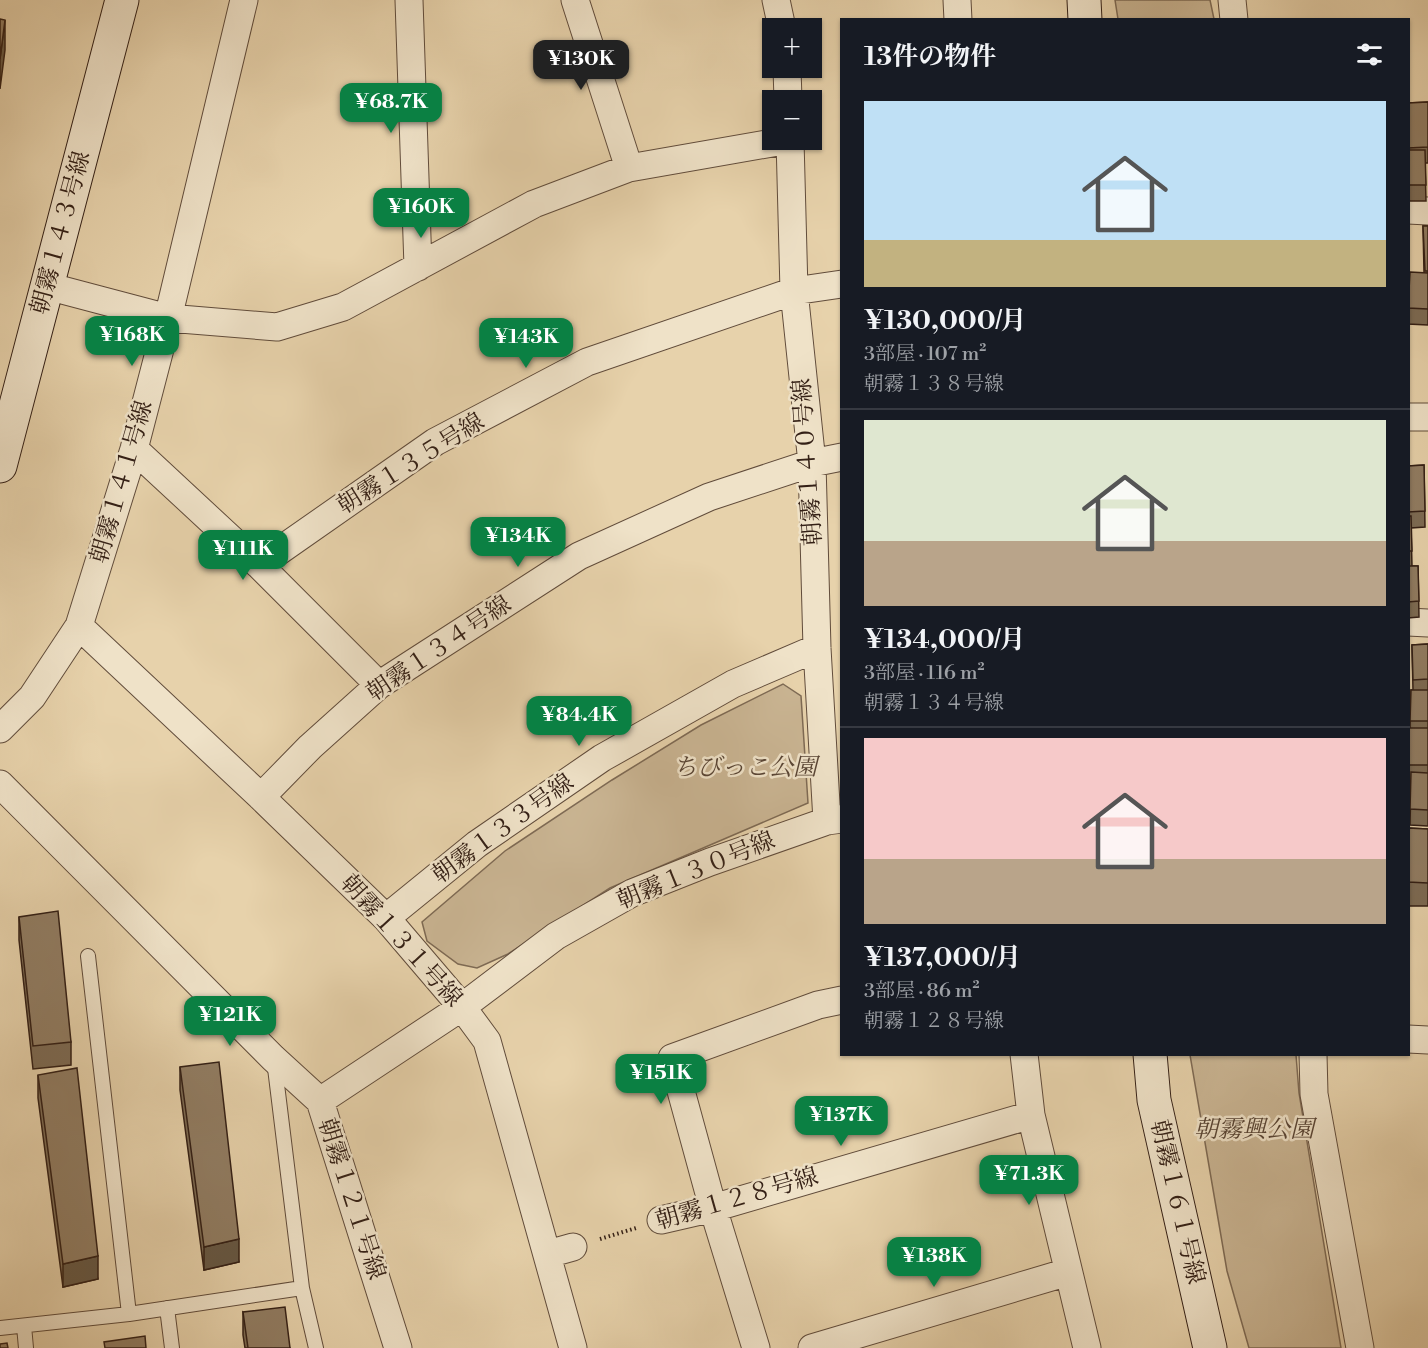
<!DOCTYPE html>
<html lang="ja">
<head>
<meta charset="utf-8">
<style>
  :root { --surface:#171b24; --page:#242831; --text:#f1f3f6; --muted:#9ea1a6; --line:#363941; --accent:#0b8043 }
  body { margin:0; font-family:"Libre Bodoni","Noto Serif JP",serif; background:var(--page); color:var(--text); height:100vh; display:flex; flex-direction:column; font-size:22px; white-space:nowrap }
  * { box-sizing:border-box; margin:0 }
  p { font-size:20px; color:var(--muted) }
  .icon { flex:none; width:33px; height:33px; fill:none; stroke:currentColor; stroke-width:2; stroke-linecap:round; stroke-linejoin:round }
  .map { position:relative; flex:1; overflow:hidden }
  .panel { position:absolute; left:840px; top:18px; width:570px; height:1038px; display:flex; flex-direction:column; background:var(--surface); border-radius:0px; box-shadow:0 2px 4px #0004 }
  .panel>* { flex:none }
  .buttons { position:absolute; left:762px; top:18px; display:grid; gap:12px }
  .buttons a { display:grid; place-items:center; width:60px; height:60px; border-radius:0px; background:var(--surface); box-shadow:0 2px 4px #0004; font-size:30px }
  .price { position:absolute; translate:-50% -51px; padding:0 14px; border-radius:12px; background:var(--accent); color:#fff; font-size:20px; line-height:39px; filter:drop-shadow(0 2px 3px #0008) }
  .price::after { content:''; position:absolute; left:50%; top:36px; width:18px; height:14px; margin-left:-9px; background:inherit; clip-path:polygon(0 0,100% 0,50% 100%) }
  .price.active { background:#222; color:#fff }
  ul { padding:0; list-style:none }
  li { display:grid; align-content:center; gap:12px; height:318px; padding:0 24px }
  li+li { border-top:2px solid var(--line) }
  li span { display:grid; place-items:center; height:186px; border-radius:0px; color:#555 }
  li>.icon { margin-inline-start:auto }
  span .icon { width:108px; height:108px; fill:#fffc; stroke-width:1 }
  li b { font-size:26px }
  h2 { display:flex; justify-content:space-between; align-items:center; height:72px; padding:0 24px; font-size:26px }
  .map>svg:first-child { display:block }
  .green { fill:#c9b492; stroke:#7e6a54; stroke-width:1.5 }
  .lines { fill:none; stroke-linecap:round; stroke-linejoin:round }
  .lane-casing { stroke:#614c3b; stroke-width:16 }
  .street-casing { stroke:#614c3b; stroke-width:29 }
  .secondary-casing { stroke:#342016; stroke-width:35 }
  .path { stroke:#342016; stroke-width:4; stroke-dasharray:1.5 3; stroke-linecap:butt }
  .lane { stroke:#efe2c8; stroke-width:14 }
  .street { stroke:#efe2c8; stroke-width:27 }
  .secondary { stroke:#efe2c8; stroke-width:33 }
  .wall { fill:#7d6c55; stroke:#342016; stroke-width:1.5 }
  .shaded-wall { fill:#665845; stroke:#342016; stroke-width:1.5 }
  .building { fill:#917d63; stroke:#342016; stroke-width:1.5 }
  .labels { text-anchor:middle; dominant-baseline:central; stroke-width:5; stroke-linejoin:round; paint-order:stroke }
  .street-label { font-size:24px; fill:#342016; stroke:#efe2c8 }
  .park-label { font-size:24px; font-style:italic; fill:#594535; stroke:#efe2c8 }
</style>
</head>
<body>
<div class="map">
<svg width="1428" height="1348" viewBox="0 0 1428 1348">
  <rect width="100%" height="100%" fill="#e7d2ab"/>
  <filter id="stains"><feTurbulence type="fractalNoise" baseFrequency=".00333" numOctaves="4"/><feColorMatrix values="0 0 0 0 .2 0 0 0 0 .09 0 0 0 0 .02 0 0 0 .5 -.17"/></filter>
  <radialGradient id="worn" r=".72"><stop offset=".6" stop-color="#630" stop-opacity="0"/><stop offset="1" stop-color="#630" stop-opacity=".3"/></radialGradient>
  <path class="green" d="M1115 0H1210L1214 19H1118Z
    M783 684 801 696 808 803 610 888 508 954 477 968 458 964 427 941 422 922 505 851 612 780 701 725Z
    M1190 1055H1296L1299 1093 1341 1348H1249L1227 1271Z"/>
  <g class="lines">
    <defs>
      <path id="lane" d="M88 956 129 1314
        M274 1060 302 1288 316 1348
        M167 1308 172 1348
        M24 1326 26 1348
        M0 1328 129 1314 302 1288"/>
      <path id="street" d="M409 0 418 267
        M575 0 629 168
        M776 0 782 28
        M957 0 958 20
        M1232 0 1234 20
        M787 68 788 100
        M790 140 794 291 812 463 817 648 827 821
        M1408 210 1428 211
        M47 286 168 318 277 327 343 307 534 204 629 168 789 140
        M1408 417H1428
        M134 449 259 565 379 685
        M259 565 435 442 587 362 794 291 842 284
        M1408 622 1428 623
        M79 626 261 797 386 918 462 1007 487 1041 573 1348
        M0 729 32 697 79 626 134 449 168 318 244 0
        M0 784 273 1058 320 1101 398 1348
        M261 797 310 747 379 685 579 556 709 497 812 463 842 457
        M386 918 477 844 602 758 733 684 817 648
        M1408 1039 1428 1040
        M1024 1054 1031 1115 1087 1348
        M1313 1054 1314 1094 1360 1348
        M320 1101 462 1007 556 936 632 893 710 862 827 821 842 819
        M661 1220 713 1208 1031 1115
        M548 1254 573 1247
        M756 1348 713 1208 672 1058 818 1005 842 1000
        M812 1348 1068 1272"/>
      <path id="secondary" d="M1084 0 1085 20
        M0 466 122 0
        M1150 1054 1154 1100 1210 1348"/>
    </defs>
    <use href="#lane" class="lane-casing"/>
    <use href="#street" class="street-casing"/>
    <use href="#secondary" class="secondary-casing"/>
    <path class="path" d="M600 1239 636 1228"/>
    <use href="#lane" class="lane"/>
    <use href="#street" class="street"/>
    <use href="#secondary" class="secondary"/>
  </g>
  <path class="wall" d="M1428 102V163H1425L1426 201H1408V103Z
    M1423 226H1428V325L1408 324V304L1424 272Z
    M1424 465 1425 527 1411 528 1412 566H1418L1419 617 1408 618V466Z
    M1428 644V826L1410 825 1411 781H1408V728H1410L1411 690H1413L1412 645Z
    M1408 828 1428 829V906H1408Z
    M19 917 71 1042V1065L33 1069 19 940Z
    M180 1067 239 1262 204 1270 180 1090Z
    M38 1075 98 1279 63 1287 38 1098Z
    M243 1312 290 1348H245L243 1335Z"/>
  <path class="shaded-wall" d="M5 20V50L0 89V59Z
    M239 1239V1262L204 1270V1247Z
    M98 1256V1279L63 1287V1264Z"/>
  <path class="building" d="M0 19 5 20 0 59Z
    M1428 102V147L1408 148V103Z
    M1408 150H1425L1426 185H1408Z
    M1423 226H1428V271H1425Z
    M1410 272 1428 273V309L1408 308Z
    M1424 465 1425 511 1408 512V466Z
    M1408 516H1411L1412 551H1408Z
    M1408 566H1418L1419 601 1408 602Z
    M1428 644V679L1413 680 1412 645Z
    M1411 690H1428V721H1410Z
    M1408 728H1428V765H1408Z
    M1411 772 1428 773V810L1410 809Z
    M1408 828 1428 829V883L1408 882Z
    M58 911 71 1042 33 1046 19 917Z
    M219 1062 239 1239 204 1247 180 1067Z
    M77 1068 98 1256 63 1264 38 1075Z
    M285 1307 290 1348H248L243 1312Z
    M145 1336 146 1348H105L104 1342Z
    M7 1343 8 1348H0V1344Z"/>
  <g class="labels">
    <g class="street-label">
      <text transform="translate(61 233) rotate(-75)">朝霧１４３号線</text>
      <text transform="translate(808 462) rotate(-94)">朝霧１４０号線</text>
      <text transform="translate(411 464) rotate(-32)">朝霧１３５号線</text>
      <text transform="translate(122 482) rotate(-74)">朝霧１４１号線</text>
      <text transform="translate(439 649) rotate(-34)">朝霧１３４号線</text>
      <text transform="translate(503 829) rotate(-36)">朝霧１３３号線</text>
      <text transform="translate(696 871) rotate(-22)">朝霧１３０号線</text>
      <text transform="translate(401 941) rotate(48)">朝霧１３１号線</text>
      <text transform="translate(351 1199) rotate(72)">朝霧１２１号線</text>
      <text transform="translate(737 1199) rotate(-16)">朝霧１２８号線</text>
      <text transform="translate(1177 1202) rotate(77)">朝霧１６１号線</text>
    </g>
    <g class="park-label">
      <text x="745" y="768">ちびっこ公園</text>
      <text x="1254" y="1130">朝霧興公園</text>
    </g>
  </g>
  <rect width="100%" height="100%" filter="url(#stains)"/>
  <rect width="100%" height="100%" fill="url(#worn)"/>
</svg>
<div class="buttons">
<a>+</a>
<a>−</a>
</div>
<b class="price active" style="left:581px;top:91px">¥130K</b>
<b class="price" style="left:391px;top:134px">¥68.7K</b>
<b class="price" style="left:421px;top:239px">¥160K</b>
<b class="price" style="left:132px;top:367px">¥168K</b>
<b class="price" style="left:526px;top:369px">¥143K</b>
<b class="price" style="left:518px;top:568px">¥134K</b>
<b class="price" style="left:243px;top:581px">¥111K</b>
<b class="price" style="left:579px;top:747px">¥84.4K</b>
<b class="price" style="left:230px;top:1047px">¥121K</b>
<b class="price" style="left:661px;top:1105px">¥151K</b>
<b class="price" style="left:841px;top:1147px">¥137K</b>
<b class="price" style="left:1029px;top:1206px">¥71.3K</b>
<b class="price" style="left:934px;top:1288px">¥138K</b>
<section class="panel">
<h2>13件の物件<svg class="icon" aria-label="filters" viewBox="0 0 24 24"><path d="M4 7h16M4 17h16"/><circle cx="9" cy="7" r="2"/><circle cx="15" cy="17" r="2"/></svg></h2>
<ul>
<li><span style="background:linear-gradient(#bfe0f5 75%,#c2b280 0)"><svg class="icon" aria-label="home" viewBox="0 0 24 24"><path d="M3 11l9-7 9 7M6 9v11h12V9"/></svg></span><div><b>¥130,000/月</b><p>3部屋 · 107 m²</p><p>朝霧１３８号線</p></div></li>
<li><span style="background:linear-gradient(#dfe7d0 65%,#b9a48a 0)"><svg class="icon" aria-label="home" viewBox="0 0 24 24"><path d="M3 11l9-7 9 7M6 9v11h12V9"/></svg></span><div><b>¥134,000/月</b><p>3部屋 · 116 m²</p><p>朝霧１３４号線</p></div></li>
<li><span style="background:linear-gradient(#f6c9c9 65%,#b9a48a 0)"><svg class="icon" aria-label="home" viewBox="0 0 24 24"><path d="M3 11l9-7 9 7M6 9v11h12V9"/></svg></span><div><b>¥137,000/月</b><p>3部屋 · 86 m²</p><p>朝霧１２８号線</p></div></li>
</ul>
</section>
</div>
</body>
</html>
